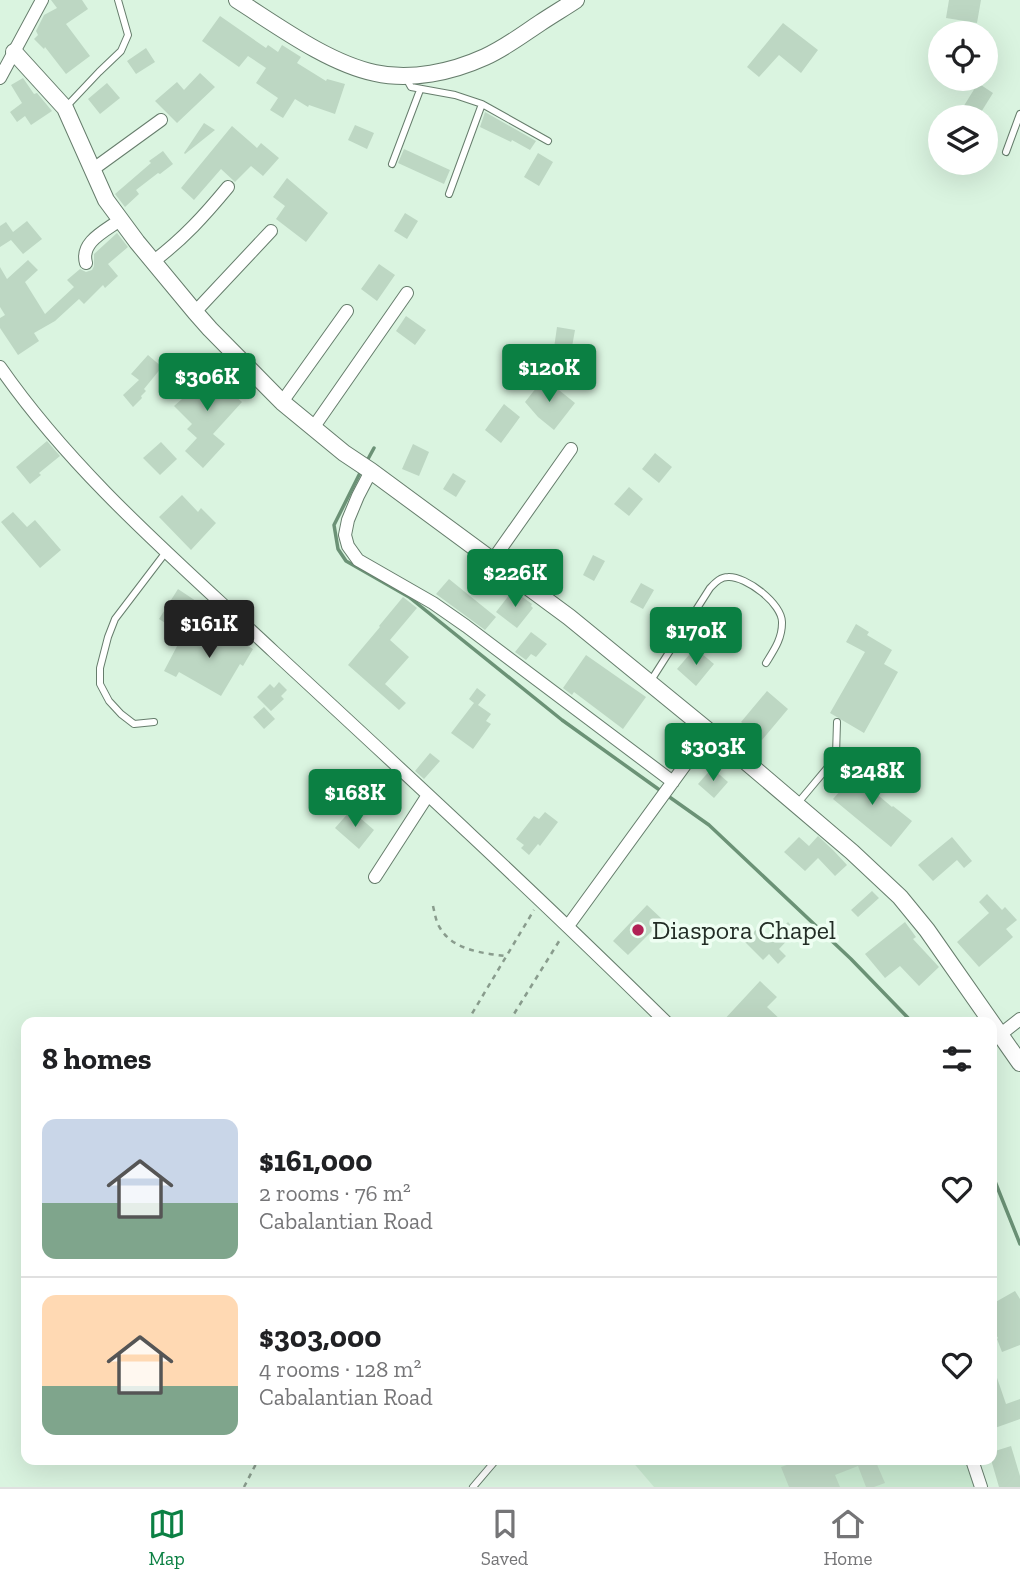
<!DOCTYPE html>
<html lang="en">
<head>
<meta charset="utf-8">
<style>
  :root { --surface:#fff; --page:#f2f2f2; --text:#202124; --muted:#757577; --line:#e0e0e0; --accent:#0b8043 }
  body { margin:0; font-family:"Zilla Slab",serif; background:var(--page); color:var(--text); height:100vh; display:flex; flex-direction:column; font-size:26px; white-space:nowrap }
  * { box-sizing:border-box; margin:0 }
  p { font-size:23px; color:var(--muted) }
  .icon { flex:none; width:38px; height:38px; fill:none; stroke:currentColor; stroke-width:2; stroke-linecap:round; stroke-linejoin:round }
  .map { position:relative; flex:1; overflow:hidden }
  .side { position:absolute; left:21px; top:1017px; width:976px; height:448px; display:flex; flex-direction:column; background:var(--surface); border-radius:14px; box-shadow:0 7px 28px #0002 }
  .side>* { flex:none }
  .tools { position:absolute; left:928px; top:21px; display:grid; gap:14px }
  .tools a { display:grid; place-items:center; width:70px; height:70px; border-radius:50%; background:var(--surface); box-shadow:0 7px 28px #0002; font-size:35px }
  .price { position:absolute; translate:-50% -60px; padding:0 16px; border-radius:7px; background:var(--accent); color:#fff; font-size:23px; line-height:46px; filter:drop-shadow(0 2px 4px #0008) }
  .price::after { content:''; position:absolute; left:50%; top:42px; width:21px; height:16px; margin-left:-10px; background:inherit; clip-path:polygon(0 0,100% 0,50% 100%) }
  .price.active { background:#222; color:#fff }
  ul { padding:0; list-style:none }
  li { display:flex; align-items:center; gap:21px; height:175px; padding:0 21px }
  li+li { border-top:2px solid var(--line) }
  li span { display:grid; place-items:center; flex:none; width:196px; height:140px; border-radius:14px; color:#555 }
  li>.icon { margin-inline-start:auto }
  span .icon { width:84px; height:84px; fill:#fffc; stroke-width:1 }
  li b { font-size:30px }
  h2 { display:flex; justify-content:space-between; align-items:center; height:84px; padding:0 21px; font-size:30px }
  .menu { display:flex; justify-content:space-around; align-items:center; height:98px; border-top:2px solid var(--line); background:var(--surface); font-size:19px; color:var(--muted) }
  .menu a { display:grid; justify-items:center; gap:4px }
  .menu .active { color:var(--accent) }
  .map>svg:first-child { display:block }
  .built { fill:#c8e9d0 }
  .lines { fill:none; stroke-linecap:round; stroke-linejoin:round }
  .stream { stroke:#6b9276; stroke-width:3.5 }
  .building { fill:#bdd7c3 }
  .lane-casing { stroke:#667d6c; stroke-width:8 }
  .street-casing { stroke:#667d6c; stroke-width:14 }
  .secondary-casing { stroke:#667d6c; stroke-width:18 }
  .path { stroke:#899c8d; stroke-width:2.5; stroke-dasharray:5 5; stroke-linecap:butt }
  .lane { stroke:#fff; stroke-width:6 }
  .street { stroke:#fff; stroke-width:12 }
  .secondary { stroke:#fff; stroke-width:16 }
  .poi-dot { fill:#b12155; stroke:#eefef2; stroke-width:2.5 }
  .labels { text-anchor:middle; dominant-baseline:central; stroke-width:7; stroke-linejoin:round; paint-order:stroke }
  .poi-label { font-size:26px; fill:#222c25; stroke:#eefef2; text-anchor:start }
</style>
</head>
<body>
<div class="map">
<svg width="1020" height="1487" viewBox="0 0 1020 1487">
  <rect width="100%" height="100%" fill="#daf4e0"/>
  <path class="built" d="M631 1460H967L975 1487H654Z"/>
  <g class="lines">
    <path class="stream" d="M368 459 374 448
      M360 473 334 525 338 549 346 561 409 597 562 720 661 791
      M668 796 709 825 851 959 912 1022
      M992 1174 1020 1244"/>
  </g>
  <path class="building" d="M51 0H82L88 9 66 24 90 56 66 74 45 47 44 49 34 39 38 35 36 31 44 15 57 8Z
    M949 0H981L977 23 946 18Z
    M220 16 266 48 268 45 278 52 282 45 301 57 297 63 326 81 327 79 345 84 335 114 309 105 308 107 295 99 283 118 270 110 278 98 256 83 266 68 248 56 239 67 202 41Z
    M783 23 818 50 801 73 779 55 759 77 747 67Z
    M146 48 155 62 136 74 127 61Z
    M200 73 215 87 177 123 155 101 177 82 184 90Z
    M23 78 34 94 37 93 52 111 31 125 25 116 17 122 10 112 22 103 11 85Z
    M107 83 120 98 100 114 88 99Z
    M978 83 993 93 978 117H957Z
    M485 112 536 141 530 150 512 140 511 142 480 127Z
    M204 123 215 130 185 154 184 153Z
    M355 125 374 133 367 149 348 140Z
    M232 126 257 148 261 143 279 158 263 176 251 166 235 182 221 169 194 200 181 188Z
    M404 149 450 170 444 184 398 163Z
    M163 151 173 164 160 174 158 173 136 190 139 194 125 207 115 194 151 163 149 161Z
    M538 153 553 162 539 186 524 177Z
    M287 178 328 213 306 242 276 219 285 206 273 197Z
    M405 213 418 221 407 239 394 231Z
    M27 221 42 239 23 254 11 240 0 247V226L6 222 13 232Z
    M117 233 128 247 108 264 118 276 105 288 103 285 84 304 79 299 55 321 34 333 39 341 18 355 0 328V318L5 315 0 307V267L7 279 28 260 38 270 25 282 45 314 74 287 67 280 80 269 86 272 92 270 94 266V254Z
    M379 264 395 275 377 301 361 289Z
    M406 316 426 330 415 345 396 331Z
    M557 327 575 330 570 358 553 355Z
    M148 355 162 367 144 389 146 391 141 396 142 398 133 407 123 395 139 380 131 374Z
    M206 365 229 385 226 388 242 402 213 434 225 444 203 468 185 451 197 438 187 429 192 424 174 406 190 392 186 388Z
    M544 378 575 403 554 430 538 417 525 402Z
    M504 404 520 417 501 443 485 430Z
    M47 441 60 456 39 473 41 475 30 484 16 467Z
    M161 442 177 459 160 475 143 458Z
    M413 444 429 452 419 476 402 469Z
    M655 453 672 467 659 483 642 469Z
    M453 473 466 481 456 497 443 489Z
    M629 487 643 499 629 516 614 504Z
    M182 495 198 512 201 508 216 523 191 550 159 517Z
    M13 512 27 527 35 520 61 550 40 568 1 522Z
    M593 555 605 561 594 581 583 575Z
    M449 579 496 617 485 630 436 594Z
    M641 583 654 590 643 609 630 602Z
    M178 589 199 603 181 633 159 619Z
    M513 590 532 604 531 606 533 608 517 628 496 612Z
    M403 597 417 608 390 640 409 657 385 684 406 703 399 710 348 665 380 627 379 626Z
    M856 624 869 632 867 635 892 650 884 664 898 672 864 733 830 713 865 652 846 642Z
    M216 627 253 649 243 666 240 664 221 696 179 672 176 677 164 671 186 629 199 635 197 644 203 648 207 645Z
    M531 632 547 644 536 657 531 654 526 660 515 652Z
    M695 648 714 664 696 686 677 669Z
    M586 655 646 697 623 729 574 692 572 695 563 688Z
    M279 682 287 690 281 696 284 699 271 711 257 697 270 684 274 688Z
    M477 688 486 695 478 705 491 714 486 721 491 724 473 749 451 733 474 703 469 699Z
    M767 691 788 709 762 740 741 722Z
    M264 707 275 719 264 729 253 717Z
    M430 753 440 761 424 779 415 771Z
    M870 760 881 768 866 785 892 807 893 806 912 821 891 847 833 799 854 775 856 776Z
    M712 768 728 782 714 798 698 784Z
    M351 810 374 830 359 849 335 828Z
    M545 812 558 822 540 846 538 844 529 855 521 848 524 845 516 839 534 816 539 819Z
    M818 836 833 850 847 865 835 876 818 858 805 871 784 852 799 837 809 846Z
    M952 837 972 861 964 868 957 860 933 881 918 865Z
    M872 891 879 898 858 917 851 910Z
    M987 894 1002 910 1005 907 1017 920 1006 929 1013 937 979 967 957 942 989 913 979 902Z
    M647 905 663 920 628 955 613 941Z
    M788 922 796 931 779 949 786 956 778 964 769 954 763 960 744 941 757 929 769 941Z
    M905 922 916 937 913 939 939 967 919 986 900 966 885 978 865 954Z
    M760 981 777 997 767 1007 783 1022H722Z
    M1015 1291 1020 1299V1345L1002 1352 997 1339 998 1338 992 1328V1304Z
    M992 1369H994L1006 1404 1020 1399V1419L992 1429Z
    M1011 1446 1020 1476V1487H999L992 1463V1452Z
    M801 1460H875L885 1483 874 1487H866L858 1466 835 1475 840 1487H789L781 1467Z"/>
  <g class="lines">
    <defs>
      <path id="lane" d="M406 78 411 87 455 95 482 104 548 141
        M65 108 99 72 121 51 128 35 118 0
        M1006 152 1020 114
        M392 164 420 90
        M449 194 482 104
        M202 642 222 603
        M650 682 710 588C715 583 720 577 728 577 746 576 783 604 782 623 782 639 774 650 766 663
        M154 722 134 724 121 714 109 701 100 684V668L108 637 115 619 166 552
        M797 804 833 761 836 755 837 722
        M473 1487 496 1460"/>
      <path id="street" d="M0 78 42 0
        M92 170 161 120
        M154 261C184 238 204 216 228 187
        M86 263C80 242 105 231 120 220
        M195 312 271 231
        M0 367C75 475 178 562 274 652 406 774 538 896 666 1022
        M282 402 347 311
        M313 428 407 293
        M371 471 358 496 348 520 345 535 348 546 358 560 433 603 466 626 673 782
        M492 561 571 449
        M375 877 428 795
        M568 926 709 732
        M1001 1034 1020 1019
        M972 1460 981 1487"/>
      <path id="secondary" d="M237 0C278 26 328 63 375 73 411 81 452 72 485 57 505 48 522 35 540 23 552 15 564 8 576 0
        M14 52 65 108 106 200 137 242 195 312 210 329 282 402 344 453 371 471 569 617 744 760 852 852 900 897 927 930 1020 1063"/>
    </defs>
    <use href="#lane" class="lane-casing"/>
    <use href="#street" class="street-casing"/>
    <use href="#secondary" class="secondary-casing"/>
    <path class="path" d="M433 906C435 914 436 922 440 928 453 950 482 953 505 956
      M467 1022 534 910
      M509 1022 561 938
      M244 1487 258 1460"/>
    <use href="#lane" class="lane"/>
    <use href="#street" class="street"/>
    <use href="#secondary" class="secondary"/>
  </g>
  <circle class="poi-dot" cx="638" cy="930" r="7"/>
  <g class="labels">
    <g class="poi-label">
      <text x="652" y="930">Diaspora Chapel</text>
    </g>
  </g>
</svg>
<div class="tools">
<a><svg class="icon" aria-label="locate" viewBox="0 0 24 24"><circle cx="12" cy="12" r="6"/><path d="M12 2v4M12 18v4M2 12h4M18 12h4"/></svg></a>
<a><svg class="icon" aria-label="layers" viewBox="0 0 24 24"><path d="M12 4l9 5-9 5-9-5zM3 14l9 5 9-5"/></svg></a>
</div>
<b class="price" style="left:549px;top:404px">$120K</b>
<b class="price" style="left:207px;top:413px">$306K</b>
<b class="price" style="left:515px;top:609px">$226K</b>
<b class="price active" style="left:209px;top:660px">$161K</b>
<b class="price" style="left:696px;top:667px">$170K</b>
<b class="price" style="left:713px;top:783px">$303K</b>
<b class="price" style="left:872px;top:807px">$248K</b>
<b class="price" style="left:355px;top:829px">$168K</b>
<section class="side">
<h2>8 homes<svg class="icon" aria-label="filters" viewBox="0 0 24 24"><path d="M4 7h16M4 17h16"/><circle cx="9" cy="7" r="2"/><circle cx="15" cy="17" r="2"/></svg></h2>
<ul>
<li><span style="background:linear-gradient(#c9d6e8 60%,#7fa58c 0)"><svg class="icon" aria-label="home" viewBox="0 0 24 24"><path d="M3 11l9-7 9 7M6 9v11h12V9"/></svg></span><div><b>$161,000</b><p>2 rooms · 76 m²</p><p>Cabalantian Road</p></div><svg class="icon" aria-label="heart" viewBox="0 0 24 24"><path d="M12 20l-8-8c-3-5 5-10 8-4 3-6 11-1 8 4z"/></svg></li>
<li><span style="background:linear-gradient(#ffd9b3 65%,#7fa58c 0)"><svg class="icon" aria-label="home" viewBox="0 0 24 24"><path d="M3 11l9-7 9 7M6 9v11h12V9"/></svg></span><div><b>$303,000</b><p>4 rooms · 128 m²</p><p>Cabalantian Road</p></div><svg class="icon" aria-label="heart" viewBox="0 0 24 24"><path d="M12 20l-8-8c-3-5 5-10 8-4 3-6 11-1 8 4z"/></svg></li>
</ul>
</section>
</div>
<nav class="menu">
<a class="active"><svg class="icon" aria-label="map" viewBox="0 0 24 24"><path d="M3 6l6-2 6 2 6-2v14l-6 2-6-2-6 2zM9 4v14M15 6v14"/></svg>Map</a>
<a><svg class="icon" aria-label="saved" viewBox="0 0 24 24"><path d="M7 4h10v16l-5-4-5 4z"/></svg>Saved</a>
<a><svg class="icon" aria-label="home" viewBox="0 0 24 24"><path d="M3 11l9-7 9 7M6 9v11h12V9"/></svg>Home</a>
</nav>
</body>
</html>
